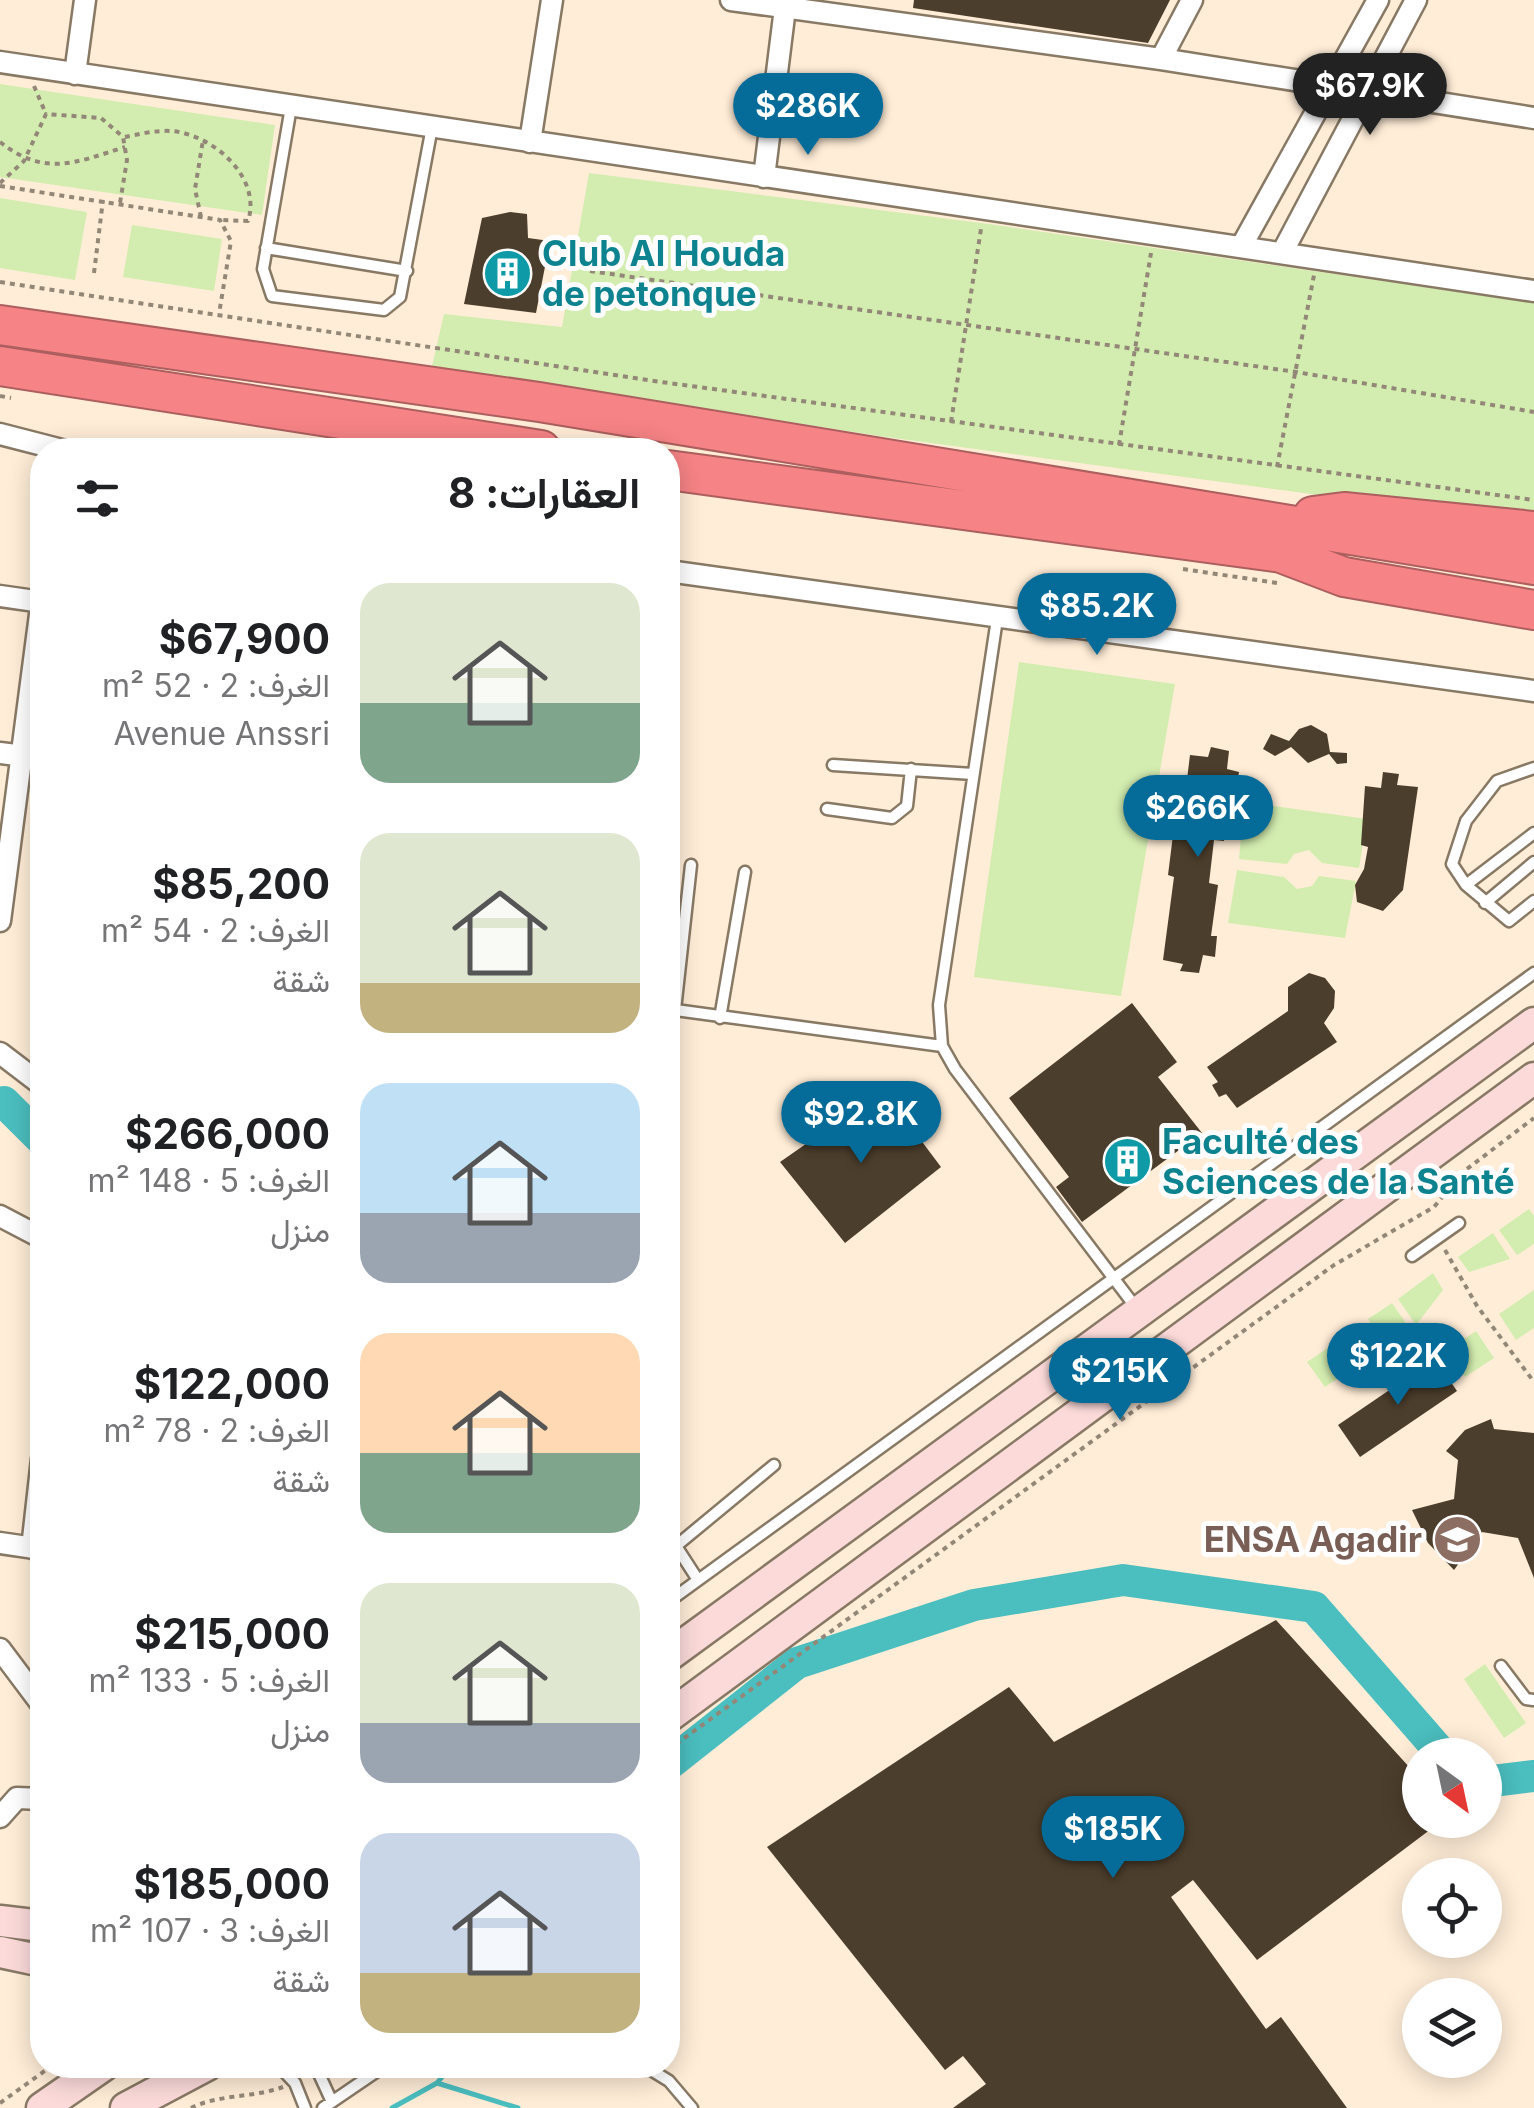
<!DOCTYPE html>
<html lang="ar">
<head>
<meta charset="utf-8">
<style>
  :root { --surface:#fff; --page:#f6f6f6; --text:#202124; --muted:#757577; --accent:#056b99 }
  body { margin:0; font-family:Inter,Vazirmatn,sans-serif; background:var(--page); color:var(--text); direction:rtl; height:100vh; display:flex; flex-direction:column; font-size:38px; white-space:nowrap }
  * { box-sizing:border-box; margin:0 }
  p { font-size:32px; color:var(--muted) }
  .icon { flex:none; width:55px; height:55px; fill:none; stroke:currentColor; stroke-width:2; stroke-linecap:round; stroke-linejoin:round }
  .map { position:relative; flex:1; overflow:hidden; direction:ltr }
  .sheet { position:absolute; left:30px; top:438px; width:650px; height:1640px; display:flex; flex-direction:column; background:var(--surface); border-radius:40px; box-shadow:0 5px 25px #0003; direction:rtl }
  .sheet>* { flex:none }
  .needle { width:65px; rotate:147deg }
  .fabs { position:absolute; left:1402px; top:1738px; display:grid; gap:20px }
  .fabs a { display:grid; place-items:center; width:100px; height:100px; border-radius:50%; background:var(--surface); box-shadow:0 5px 25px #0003; font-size:50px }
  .price { position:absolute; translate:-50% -85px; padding:0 22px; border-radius:35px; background:var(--accent); color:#fff; font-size:32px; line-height:65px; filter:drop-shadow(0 2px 5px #0008) }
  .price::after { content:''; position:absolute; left:50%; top:60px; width:30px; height:22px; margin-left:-15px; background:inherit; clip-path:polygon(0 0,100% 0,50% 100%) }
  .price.active { background:#222; color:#fff }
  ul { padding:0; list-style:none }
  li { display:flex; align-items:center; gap:30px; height:250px; padding:0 40px }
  li span { display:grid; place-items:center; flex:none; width:280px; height:200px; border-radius:30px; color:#555 }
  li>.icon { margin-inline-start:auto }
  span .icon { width:120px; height:120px; fill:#fffc; stroke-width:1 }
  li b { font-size:42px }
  h2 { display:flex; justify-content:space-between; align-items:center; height:120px; padding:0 40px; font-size:42px }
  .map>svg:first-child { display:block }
  .green { fill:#d3edb0 }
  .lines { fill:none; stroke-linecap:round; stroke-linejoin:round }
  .stream { stroke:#4bbebf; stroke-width:5 }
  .river { stroke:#4bbebf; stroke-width:32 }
  .building { fill:#4c3e2c }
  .lane-casing { stroke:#887965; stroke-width:15 }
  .street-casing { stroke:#887965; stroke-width:25 }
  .secondary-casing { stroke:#887965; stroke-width:35 }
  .highway-casing { stroke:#ac5f5e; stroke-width:42 }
  .path { stroke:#938778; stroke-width:4; stroke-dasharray:5 5; stroke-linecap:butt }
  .lane { stroke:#fff; stroke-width:10 }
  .street { stroke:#fff; stroke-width:20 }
  .secondary { stroke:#fcdada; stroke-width:30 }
  .highway { stroke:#f68385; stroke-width:38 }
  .labels { text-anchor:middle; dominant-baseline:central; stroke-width:10; stroke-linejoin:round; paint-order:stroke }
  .culture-label { font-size:35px; font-weight:bold; fill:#0d838f; stroke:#fdfdfd; text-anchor:start }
  .education-label { font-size:35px; font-weight:bold; fill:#785e54; stroke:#fdfdfd; text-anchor:end }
</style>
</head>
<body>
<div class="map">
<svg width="1534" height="2108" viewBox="0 0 1534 2108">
  <rect width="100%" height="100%" fill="#ffedd7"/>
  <path class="green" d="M0 84 275 125 262 215 0 177Z
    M589 173 989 224 1534 303V524L879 436 432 366 444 314 562 327Z
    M0 198 87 212 75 280 0 268Z
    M132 225 222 239 214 291 123 277Z
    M1019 662 1175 684 1121 996 974 977Z
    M1244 802 1367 819 1359 868 1322 863 1309 850 1294 854 1287 864 1239 859Z
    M1237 870 1284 877 1297 889 1312 886 1319 876 1356 881 1345 938 1228 923Z
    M1529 1209 1534 1216V1244L1517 1255 1499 1230Z
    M1493 1233 1510 1259 1469 1272 1458 1257Z
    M1433 1273 1443 1290 1416 1325 1398 1299Z
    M1534 1290V1328L1516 1340 1499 1314Z
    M1392 1303 1410 1329 1386 1345 1368 1319Z
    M1355 1327 1373 1353 1352 1367 1334 1342Z
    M1476 1331 1494 1358 1465 1377 1447 1350Z
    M1329 1347 1346 1373 1325 1387 1307 1362Z
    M1485 1664 1526 1723 1504 1738 1464 1679Z"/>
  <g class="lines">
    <path class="stream" d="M437 2083 518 2108
      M392 2108 437 2083 452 2065"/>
    <path class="river" d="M4 1102 42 1140
      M668 1765 797 1663 974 1605 1123 1580 1314 1607 1443 1755
      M1485 1782 1534 1776"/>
  </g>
  <path class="building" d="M914 0H1170L1148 43 913 8Z
    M510 212 527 214 528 238 550 241 536 313 464 304 482 218Z
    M1311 725 1327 734 1330 752 1347 753V763L1337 764 1329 754 1308 763 1291 747 1275 756 1263 749 1271 734 1289 741 1299 729Z
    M1211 747 1229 751 1227 769 1239 772 1236 791 1230 789 1224 841 1214 840 1209 883 1218 885 1211 936H1217L1215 957 1203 955 1199 973 1180 971 1183 964 1163 960 1174 877 1168 875 1173 835 1180 836 1190 755 1208 757Z
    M1383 772 1399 774 1397 785 1418 787 1403 890 1383 911 1357 902 1355 885 1364 869 1368 847 1361 845 1365 786 1381 788Z
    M1309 973 1325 978 1335 991 1334 1008 1324 1023 1337 1042 1237 1108 1226 1094 1219 1097 1212 1085 1218 1082 1207 1067 1288 1011V987Z
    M1132 1003 1177 1062 1158 1077 1202 1133 1082 1222 1056 1187 1069 1177 1009 1098Z
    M884 1091 941 1167 845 1243 780 1162 859 1107 863 1110Z
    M1435 1359 1457 1391 1360 1457 1338 1425Z
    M1491 1419 1494 1429 1534 1433V1578L1518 1538 1482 1532 1454 1570 1428 1543 1412 1510 1454 1499 1458 1460 1446 1451 1465 1430Z
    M1276 1620 1420 1779V1820H1443L1257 1960 1193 1880 1171 1897 1266 2029 1281 2017 1347 2108H953L986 2084 963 2056 945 2070 767 1847 1009 1687 1054 1742Z"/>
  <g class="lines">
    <defs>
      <path id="lane" d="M291 107 263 269 272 296 384 310 400 297 432 127
        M266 248 407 271
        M997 619 939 1005 942 1046 955 1069 1137 1309
        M833 765 973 774
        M1534 768 1497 781 1466 821 1452 864 1466 885 1509 921 1534 901
        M827 809 892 818 907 806 911 769
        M1466 885 1534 833
        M1485 903 1534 862
        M668 1009 942 1046
        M675 1010 691 865
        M720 1018 745 872
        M1412 1256 1459 1223
        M676 1546 774 1465
        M668 1552 676 1546 698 1580
        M668 1602 1534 973
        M1501 1666 1526 1699 1533 1700
        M278 2065 295 2083 305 2108
        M315 2065 332 2102
        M643 2065 669 2081 692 2108
        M323 2108 386 2065"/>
      <path id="street" d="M731 0 1161 59 1534 118
        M1161 59 1192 0
        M0 62 1534 291
        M75 74 85 0
        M530 142 552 0
        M764 177 786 0
        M1241 247 1378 0
        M1282 253 1416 0
        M0 434 62 450
        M668 571 1534 691
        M0 596 42 602
        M0 753 24 756
        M0 921 42 599
        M0 1053 42 1085
        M0 1216 42 1238
        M0 1543 41 1549
        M32 1548 42 1459
        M0 1649 42 1705
        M0 1817 17 1798 42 1799"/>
      <path id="secondary" d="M668 1656 1534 1023
        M668 1717 1534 1078
        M0 1921 42 1926
        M0 1952 42 1961
        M42 2108 104 2065
        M126 2108 207 2065"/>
      <path id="highway" d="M0 325 539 402 1534 565
        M0 366 541 450
        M668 470 1304 556
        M1313 516 1344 512 1534 531
        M1281 553 1344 577 1534 610"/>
    </defs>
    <use href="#lane" class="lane-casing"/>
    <use href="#street" class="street-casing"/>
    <use href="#secondary" class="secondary-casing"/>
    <use href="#highway" class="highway-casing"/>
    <path class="path" d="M34 86 46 114
      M125 137C139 134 157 130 172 131 214 135 262 178 248 221L220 220
      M0 142C45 177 75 163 125 147
      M0 183 24 161 46 114 101 118 123 137 127 160 120 203
      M0 186 220 220 231 241 219 314
      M201 217 195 189 203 140
      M590 271 1296 372 1534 412
      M94 273 103 200
      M0 282 654 381 1534 500
      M0 396 11 398
      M951 422 981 229
      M1119 445 1151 253
      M1277 467 1314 275
      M1183 569 1277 583
      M1445 1250 1477 1306 1534 1382
      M668 1750 1334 1265 1434 1207 1463 1172 1534 1118
      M0 2103 53 2065
      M191 2108C219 2094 253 2098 283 2087"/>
    <use href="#lane" class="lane"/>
    <use href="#street" class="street"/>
    <use href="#secondary" class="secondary"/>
    <use href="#highway" class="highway"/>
  </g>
  <defs>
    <symbol id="building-disc" viewBox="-11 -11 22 22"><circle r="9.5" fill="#0f9aa8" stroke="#fdfdfd"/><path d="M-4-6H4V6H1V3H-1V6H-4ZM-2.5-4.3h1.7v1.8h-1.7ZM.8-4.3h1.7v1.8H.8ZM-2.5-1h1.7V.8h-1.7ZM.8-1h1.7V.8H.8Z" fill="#fff"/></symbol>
    <symbol id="university-disc" viewBox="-11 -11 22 22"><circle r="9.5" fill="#8d6e63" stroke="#fdfdfd"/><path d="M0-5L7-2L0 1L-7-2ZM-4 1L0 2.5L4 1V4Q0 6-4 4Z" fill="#fff"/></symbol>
  </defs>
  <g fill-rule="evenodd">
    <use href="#building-disc" x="480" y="246" width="55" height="55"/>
    <use href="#building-disc" x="1100" y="1134" width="55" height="55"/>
    <use href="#university-disc" x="1430" y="1512" width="55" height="55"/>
  </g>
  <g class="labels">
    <g class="culture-label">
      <text x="542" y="253">Club Al Houda<tspan x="542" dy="40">de petonque</tspan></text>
      <text x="1162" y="1141">Faculté des<tspan x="1162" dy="40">Sciences de la Santé</tspan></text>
    </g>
    <g class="education-label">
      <text x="1422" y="1539">ENSA Agadir</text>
    </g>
  </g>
</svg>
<div class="fabs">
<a><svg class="needle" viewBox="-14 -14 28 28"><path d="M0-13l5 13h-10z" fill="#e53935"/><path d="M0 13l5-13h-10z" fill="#757577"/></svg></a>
<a><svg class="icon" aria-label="locate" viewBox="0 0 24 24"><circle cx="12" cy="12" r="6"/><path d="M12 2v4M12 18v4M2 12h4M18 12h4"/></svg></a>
<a><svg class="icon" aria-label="layers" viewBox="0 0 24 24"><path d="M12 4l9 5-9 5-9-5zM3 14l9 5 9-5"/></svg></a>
</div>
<b class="price active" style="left:1370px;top:138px">$67.9K</b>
<b class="price" style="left:808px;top:158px">$286K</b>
<b class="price" style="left:1097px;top:658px">$85.2K</b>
<b class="price" style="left:1198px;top:860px">$266K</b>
<b class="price" style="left:861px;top:1166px">$92.8K</b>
<b class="price" style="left:1398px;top:1408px">$122K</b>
<b class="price" style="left:1120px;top:1423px">$215K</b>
<b class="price" style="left:1113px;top:1881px">$185K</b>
<section class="sheet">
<h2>العقارات: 8<svg class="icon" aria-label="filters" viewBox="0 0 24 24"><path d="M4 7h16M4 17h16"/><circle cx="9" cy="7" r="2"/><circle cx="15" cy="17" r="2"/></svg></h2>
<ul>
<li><span style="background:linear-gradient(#dfe7d0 60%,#7fa58c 0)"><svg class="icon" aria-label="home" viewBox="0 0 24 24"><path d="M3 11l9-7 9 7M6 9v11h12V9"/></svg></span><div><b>$67,900</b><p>الغرف: 2 · 52 m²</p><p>Avenue Anssri</p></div></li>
<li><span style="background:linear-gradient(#dfe7d0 75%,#c2b280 0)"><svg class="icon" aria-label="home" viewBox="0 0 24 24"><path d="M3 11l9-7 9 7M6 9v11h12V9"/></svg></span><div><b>$85,200</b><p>الغرف: 2 · 54 m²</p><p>شقة</p></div></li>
<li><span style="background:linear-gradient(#bfe0f5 65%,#9aa5b1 0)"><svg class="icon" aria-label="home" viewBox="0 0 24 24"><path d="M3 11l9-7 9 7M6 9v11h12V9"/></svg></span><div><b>$266,000</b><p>الغرف: 5 · 148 m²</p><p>منزل</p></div></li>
<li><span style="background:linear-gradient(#ffd9b3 60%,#7fa58c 0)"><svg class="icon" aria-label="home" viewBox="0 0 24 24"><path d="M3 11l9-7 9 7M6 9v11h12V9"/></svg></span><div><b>$122,000</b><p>الغرف: 2 · 78 m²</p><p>شقة</p></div></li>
<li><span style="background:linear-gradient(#dfe7d0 70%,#9aa5b1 0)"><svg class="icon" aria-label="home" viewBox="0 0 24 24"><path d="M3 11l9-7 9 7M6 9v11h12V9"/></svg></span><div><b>$215,000</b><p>الغرف: 5 · 133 m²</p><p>منزل</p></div></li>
<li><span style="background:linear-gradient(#c9d6e8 70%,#c2b280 0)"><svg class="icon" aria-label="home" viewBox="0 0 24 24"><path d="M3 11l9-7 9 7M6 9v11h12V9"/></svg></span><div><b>$185,000</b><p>الغرف: 3 · 107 m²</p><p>شقة</p></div></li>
</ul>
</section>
</div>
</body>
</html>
